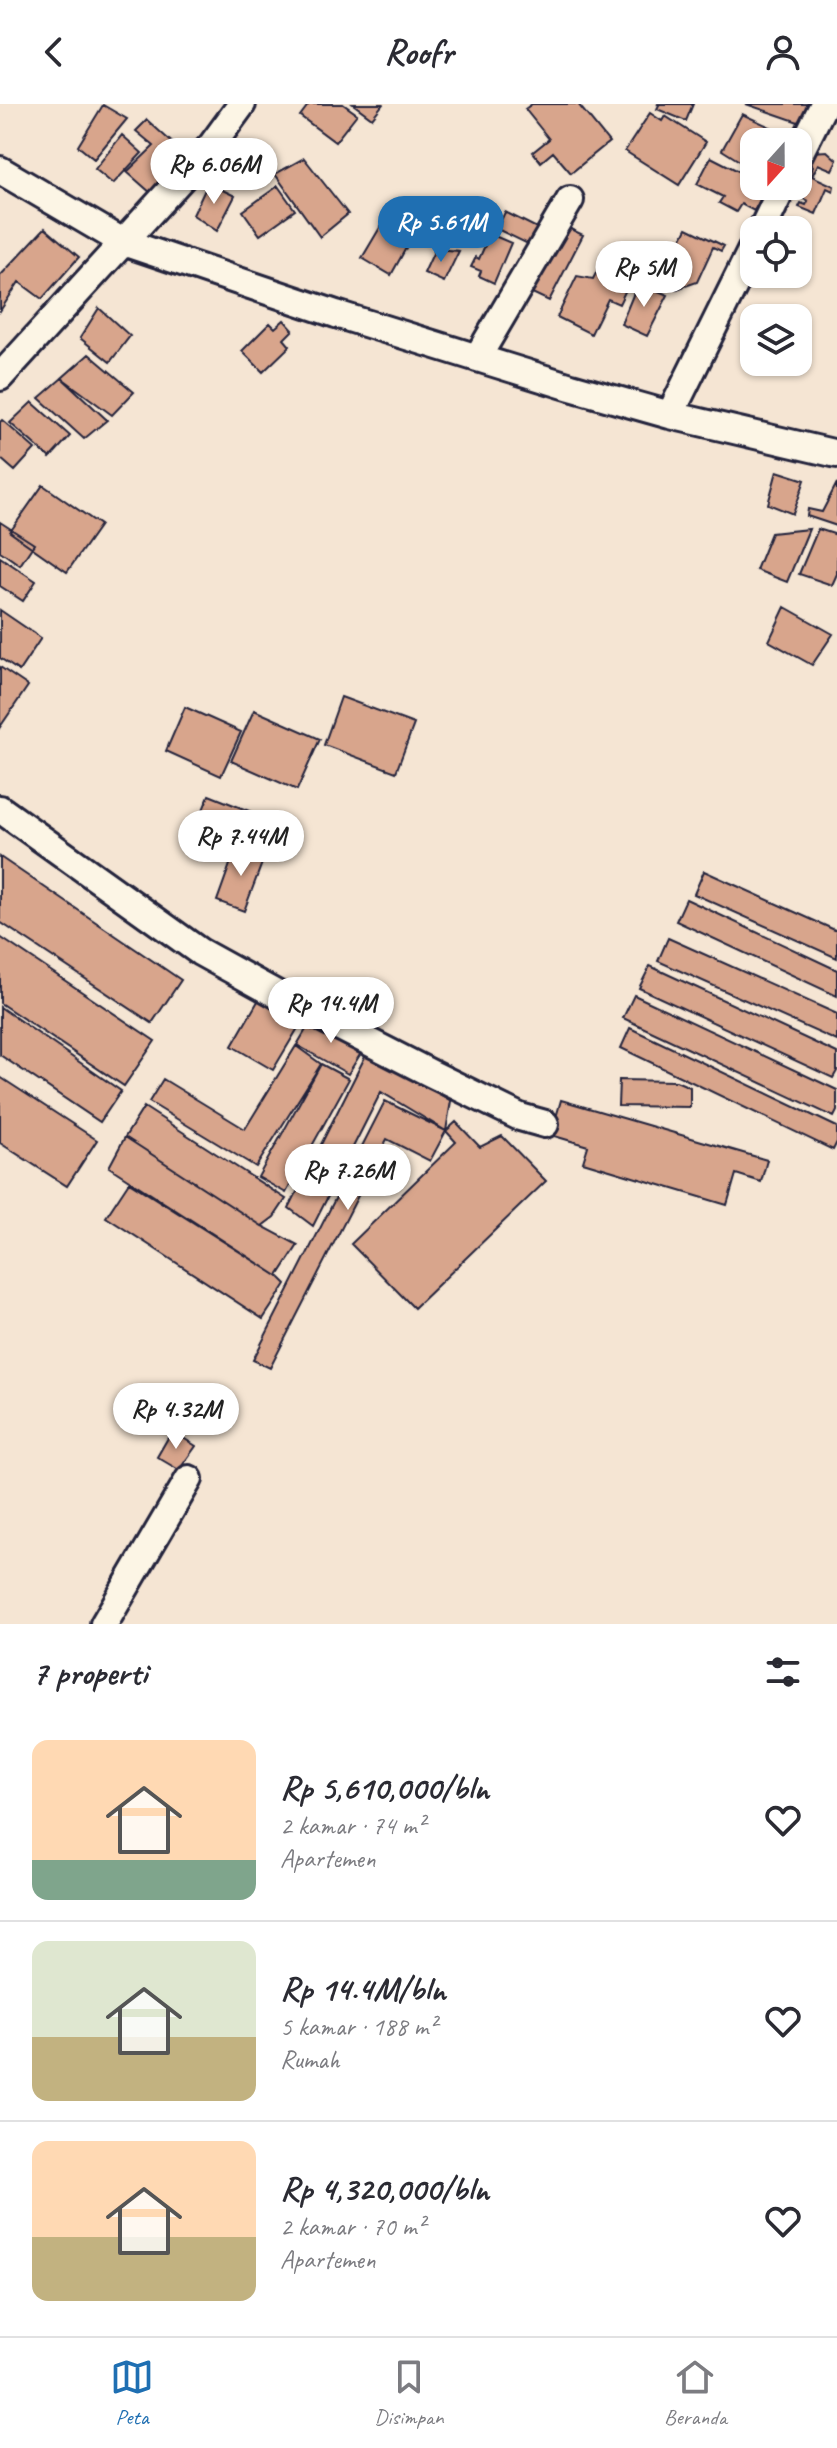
<!DOCTYPE html>
<html lang="id">
<head>
<meta charset="utf-8">
<style>
  :root { --surface:#fff; --page:#f7f7f7; --text:#2b2b33; --muted:#7c7c81; --line:#e1e1e2; --accent:#1f6fb2 }
  body { margin:0; font-family:Caveat,sans-serif; background:var(--page); color:var(--text); height:100vh; display:flex; flex-direction:column; font-size:30px; white-space:nowrap }
  * { box-sizing:border-box; margin:0 }
  p { font-size:26px; color:var(--muted) }
  .icon { flex:none; width:44px; height:44px; fill:none; stroke:currentColor; stroke-width:2; stroke-linecap:round; stroke-linejoin:round }
  .map { position:relative; height:1520px; overflow:hidden }
  .panel { display:flex; flex-direction:column; background:var(--surface); flex:1 }
  .panel>* { flex:none }
  .needle { width:52px; rotate:201deg }
  .fabs { position:absolute; left:740px; top:24px; display:grid; gap:16px }
  .fabs a { display:grid; place-items:center; width:72px; height:72px; border-radius:16px; background:var(--surface); box-shadow:0 2px 6px #0004; font-size:40px }
  .price { position:absolute; translate:-50% -68px; padding:0 18px; border-radius:28px; background:#fff; color:#222; font-size:26px; line-height:52px; filter:drop-shadow(0 2px 4px #0008) }
  .price::after { content:''; position:absolute; left:50%; top:48px; width:24px; height:18px; margin-left:-12px; background:inherit; clip-path:polygon(0 0,100% 0,50% 100%) }
  .price.selected { background:var(--accent); color:#fff }
  ul { padding:0; list-style:none }
  li { display:flex; align-items:center; gap:24px; height:200px; padding:0 32px }
  li+li { border-top:2px solid var(--line) }
  li span { display:grid; place-items:center; flex:none; width:224px; height:160px; border-radius:16px; color:#555 }
  li>.icon { margin-inline-start:auto }
  span .icon { width:96px; height:96px; fill:#fffc; stroke-width:1 }
  li b { font-size:34px }
  h2 { display:flex; justify-content:space-between; align-items:center; height:96px; padding:0 32px; font-size:34px }
  header { display:flex; justify-content:space-between; align-items:center; height:104px; padding:0 32px; background:var(--surface); font-size:36px; font-weight:700 }
  .tabs { display:flex; justify-content:space-around; align-items:center; height:112px; border-top:2px solid var(--line); background:var(--surface); font-size:22px; color:var(--muted) }
  .tabs a { display:grid; justify-items:center; gap:4px }
  .tabs .selected { color:var(--accent) }
  .map>svg:first-child { display:block }
  .building { fill:#d8a58c; stroke:#22223b; stroke-width:2 }
  .lines { fill:none; stroke-linecap:round; stroke-linejoin:round }
  .minor-casing { stroke:#22223b; stroke-width:32 }
  .minor { stroke:#fcf5e5; stroke-width:26 }
</style>
</head>
<body>
<header><svg class="icon" aria-label="back" viewBox="0 0 24 24"><path d="M15 5l-7 7 7 7"/></svg>Roofr<svg class="icon" aria-label="person" viewBox="0 0 24 24"><circle cx="12" cy="8" r="4"/><path d="M4 21q1-7 8-7t8 7"/></svg></header>
<div class="map">
<svg width="837" height="1520" viewBox="0 0 837 1520">
  <rect width="100%" height="100%" fill="#f5e5d3"/>
  <filter id="ink" filterUnits="userSpaceOnUse"><feTurbulence type="fractalNoise" baseFrequency=".0125" numOctaves="2"/><feDisplacementMap in="SourceGraphic" scale="16" xChannelSelector="R" yChannelSelector="G"/><feConvolveMatrix kernelMatrix="1 2 1 2 8 2 1 2 1" color-interpolation-filters="sRGB"/></filter>
  <g filter="url(#ink)">
    <path class="building" d="M309 0H343L357 10 335 38 300 12Z
      M353 0H383L372 14Z
      M532 0H578L609 38 571 69 553 48 541 58 533 48 549 35 525 5Z
      M657 0H693L686 17 657 5 659 1Z
      M746 0H811L804 20Z
      M103 1 127 15 94 55 78 42Z
      M650 9 662 17 665 12 706 38 679 81 625 47Z
      M742 10 792 33 789 38H754V66L722 46Z
      M147 16 187 52 151 89 127 68 154 42 136 27Z
      M122 31 142 49 113 80 95 65Z
      M827 47 837 56 832 66 818 60 812 72 834 82 833 87 827 84 816 110 799 103 801 99 806 101 808 97 799 93 801 90 797 88 803 73 799 71 801 65 811 69 813 62 809 57 812 48Z
      M711 53 754 75 756 84 764 89 754 107 741 100 736 108 719 99 723 93 697 80Z
      M304 54 348 110 320 133 275 70Z
      M208 79 235 92 217 127 193 111Z
      M278 82 295 106 260 131 243 107Z
      M505 108 539 125 532 142 497 125Z
      M388 110 416 126 391 171 362 154Z
      M564 122 583 131 549 197 530 188Z
      M45 124 79 153 42 195 19 178 0 207V172Z
      M687 124 724 142 721 147 713 143 697 178 677 185 646 170 663 135 678 142Z
      M490 130 511 139 494 179 479 172 481 167 471 163 476 153 479 155Z
      M435 145 459 147 444 178 424 169Z
      M608 146 638 161 619 200 608 195 591 230 557 213 577 172 593 175Z
      M638 179 668 191 647 232 621 220Z
      M99 204 130 232 110 258 80 234Z
      M284 216 293 226 284 235 290 242 263 268 242 247 270 219 275 224Z
      M89 250 134 288 112 311 62 274Z
      M62 274 107 316 84 335 39 294Z
      M32 298 70 332 50 354 10 319Z
      M2 316 35 345 15 367 0 354V318Z
      M777 367 805 376 793 410 768 400Z
      M837 379V422L807 412 808 405 822 408Z
      M43 381 100 421 67 468 10 428Z
      M0 418 34 440 20 461 0 447Z
      M809 425 787 478 756 466 771 429Z
      M818 425 837 431V470L832 481 799 470Z
      M0 453 36 477 23 497 0 482Z
      M785 503 833 530 812 561 769 537Z
      M0 506 41 534 19 567 0 554Z
      M0 563 28 582 0 623Z
      M341 593 414 620 396 668 324 641Z
      M185 603 241 628 221 672 166 647Z
      M254 606 320 635 297 686 231 657Z
      M209 691 274 717 264 742 199 716Z
      M237 741 265 751 244 807 217 797Z
      M0 753 181 876 152 919 0 818Z
      M704 767 837 827V854L694 790Z
      M686 795 837 866V892L676 817Z
      M0 833 155 937 124 982 0 899Z
      M668 834 837 910V937L658 857Z
      M650 862 837 949V967L833 974 639 884Z
      M262 890 304 914 273 966 232 942Z
      M634 891 837 986V1007L834 1013 623 914Z
      M0 903 121 987 100 1018 0 951Z
      M314 912 366 941 348 970 297 941Z
      M630 924 837 1023V1038L833 1046 621 944Z
      M296 942 321 960 256 1063 149 998 163 975 245 1025Z
      M368 947 451 997 446 1027 381 988 313 1122 289 1104Z
      M321 960 349 975 286 1089 258 1073Z
      M0 973 97 1036 67 1082 0 1039Z
      M619 976 676 977 690 983V1003L618 1002Z
      M561 996 767 1056 761 1078 736 1070 727 1101 583 1058 588 1042 551 1031Z
      M385 997 446 1027 430 1057 387 1035 270 1264 253 1256Z
      M144 1003 286 1095 274 1113 262 1122 125 1033Z
      M456 1018 480 1043 502 1032 546 1077 414 1204 351 1140 456 1038 446 1027Z
      M125 1033 262 1122 298 1141 278 1172 109 1063Z
      M129 1078 278 1172 286 1180 263 1215 106 1113Z
      M172 1327 196 1342 179 1366 157 1353Z"/>
    <g class="lines">
      <defs>
        <path id="minor" d="M798 52 824 0
          M0 66 123 138 336 210 571 283 670 311 837 350
          M762 126 783 82
          M477 254 570 96
          M0 273 212 41 242 0
          M670 311 754 141
          M0 705 200 848 289 897 430 969 520 1013 545 1020
          M104 1520 189 1375"/>
      </defs>
      <use href="#minor" class="minor-casing"/>
      <use href="#minor" class="minor"/>
    </g>
  </g>
</svg>
<div class="fabs">
<a><svg class="needle" viewBox="-14 -14 28 28"><path d="M0-13l5 13h-10z" fill="#e53935"/><path d="M0 13l5-13h-10z" fill="#7c7c81"/></svg></a>
<a><svg class="icon" aria-label="locate" viewBox="0 0 24 24"><circle cx="12" cy="12" r="6"/><path d="M12 2v4M12 18v4M2 12h4M18 12h4"/></svg></a>
<a><svg class="icon" aria-label="layers" viewBox="0 0 24 24"><path d="M12 4l9 5-9 5-9-5zM3 14l9 5 9-5"/></svg></a>
</div>
<b class="price" style="left:214px;top:102px">Rp 6.06M</b>
<b class="price selected" style="left:441px;top:160px">Rp 5.61M</b>
<b class="price" style="left:644px;top:205px">Rp 5M</b>
<b class="price" style="left:241px;top:774px">Rp 7.44M</b>
<b class="price" style="left:331px;top:941px">Rp 14.4M</b>
<b class="price" style="left:348px;top:1108px">Rp 7.26M</b>
<b class="price" style="left:176px;top:1347px">Rp 4.32M</b>
</div>
<section class="panel">
<h2>7 properti<svg class="icon" aria-label="filters" viewBox="0 0 24 24"><path d="M4 7h16M4 17h16"/><circle cx="9" cy="7" r="2"/><circle cx="15" cy="17" r="2"/></svg></h2>
<ul>
<li><span style="background:linear-gradient(#ffd9b3 75%,#7fa58c 0)"><svg class="icon" aria-label="home" viewBox="0 0 24 24"><path d="M3 11l9-7 9 7M6 9v11h12V9"/></svg></span><div><b>Rp 5,610,000/bln</b><p>2 kamar · 74 m²</p><p>Apartemen</p></div><svg class="icon" aria-label="heart" viewBox="0 0 24 24"><path d="M12 20l-8-8c-3-5 5-10 8-4 3-6 11-1 8 4z"/></svg></li>
<li><span style="background:linear-gradient(#dfe7d0 60%,#c2b280 0)"><svg class="icon" aria-label="home" viewBox="0 0 24 24"><path d="M3 11l9-7 9 7M6 9v11h12V9"/></svg></span><div><b>Rp 14.4M/bln</b><p>5 kamar · 188 m²</p><p>Rumah</p></div><svg class="icon" aria-label="heart" viewBox="0 0 24 24"><path d="M12 20l-8-8c-3-5 5-10 8-4 3-6 11-1 8 4z"/></svg></li>
<li><span style="background:linear-gradient(#ffd9b3 60%,#c2b280 0)"><svg class="icon" aria-label="home" viewBox="0 0 24 24"><path d="M3 11l9-7 9 7M6 9v11h12V9"/></svg></span><div><b>Rp 4,320,000/bln</b><p>2 kamar · 70 m²</p><p>Apartemen</p></div><svg class="icon" aria-label="heart" viewBox="0 0 24 24"><path d="M12 20l-8-8c-3-5 5-10 8-4 3-6 11-1 8 4z"/></svg></li>
</ul>
</section>
<nav class="tabs">
<a class="selected"><svg class="icon" aria-label="map" viewBox="0 0 24 24"><path d="M3 6l6-2 6 2 6-2v14l-6 2-6-2-6 2zM9 4v14M15 6v14"/></svg>Peta</a>
<a><svg class="icon" aria-label="saved" viewBox="0 0 24 24"><path d="M7 4h10v16l-5-4-5 4z"/></svg>Disimpan</a>
<a><svg class="icon" aria-label="home" viewBox="0 0 24 24"><path d="M3 11l9-7 9 7M6 9v11h12V9"/></svg>Beranda</a>
</nav>
</body>
</html>
